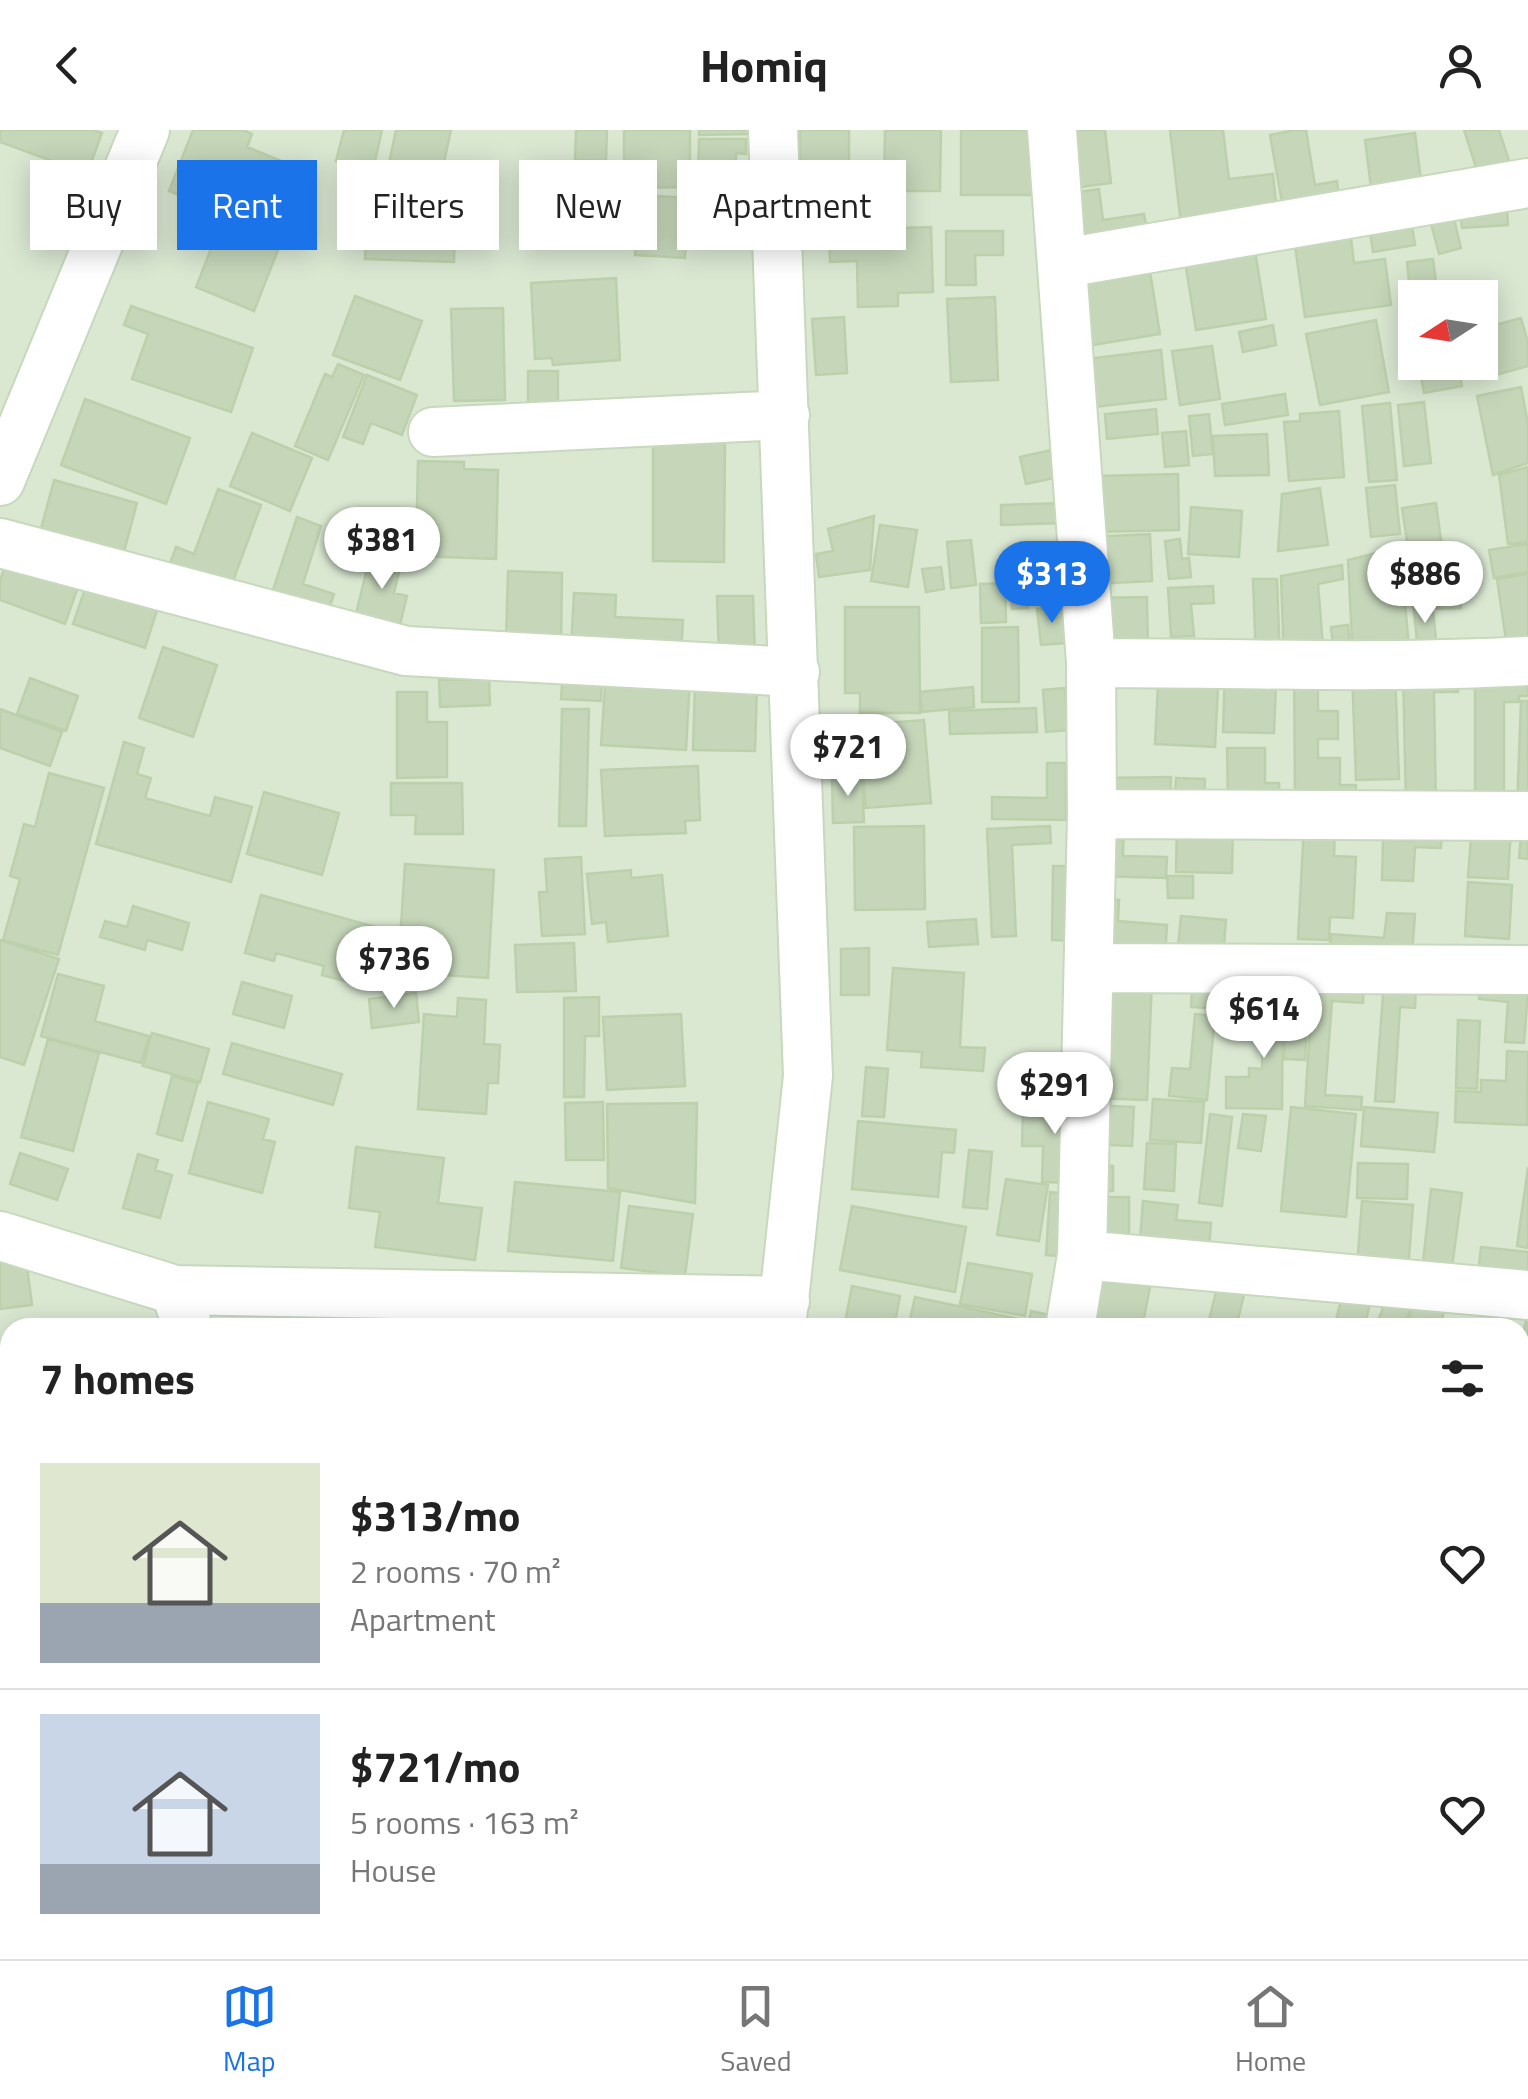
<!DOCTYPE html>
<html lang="en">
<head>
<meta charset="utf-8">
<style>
  :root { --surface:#fff; --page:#f2f2f2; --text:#222; --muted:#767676; --line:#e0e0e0; --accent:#1a73e8 }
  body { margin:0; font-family:"Titillium Web",sans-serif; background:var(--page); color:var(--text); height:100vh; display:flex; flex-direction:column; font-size:38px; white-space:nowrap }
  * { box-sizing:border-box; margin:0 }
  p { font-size:32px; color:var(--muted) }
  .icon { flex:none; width:55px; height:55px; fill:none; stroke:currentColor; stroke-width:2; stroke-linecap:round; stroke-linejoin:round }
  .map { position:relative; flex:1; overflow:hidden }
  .sheet { position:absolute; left:0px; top:1188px; width:1530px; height:642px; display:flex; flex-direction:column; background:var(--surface); border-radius:30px 30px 0 0; box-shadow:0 5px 25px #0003 }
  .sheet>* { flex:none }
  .hud { position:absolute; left:30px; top:30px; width:1000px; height:90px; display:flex; gap:20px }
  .needle { width:65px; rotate:258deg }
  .buttons { position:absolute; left:1398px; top:150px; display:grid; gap:20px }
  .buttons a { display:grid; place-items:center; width:100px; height:100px; border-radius:0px; background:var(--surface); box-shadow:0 5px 25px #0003; font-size:50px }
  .price { position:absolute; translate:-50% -85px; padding:0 22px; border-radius:35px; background:#fff; color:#222; font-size:32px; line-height:65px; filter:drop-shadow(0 2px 5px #0008) }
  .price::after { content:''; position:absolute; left:50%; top:60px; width:30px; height:22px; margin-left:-15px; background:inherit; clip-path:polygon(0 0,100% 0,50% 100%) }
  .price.current { background:var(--accent); color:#fff }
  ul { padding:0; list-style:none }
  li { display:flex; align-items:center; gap:30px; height:250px; padding:0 40px }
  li+li { border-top:2px solid var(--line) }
  li span { display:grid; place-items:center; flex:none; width:280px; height:200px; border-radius:0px; color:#555 }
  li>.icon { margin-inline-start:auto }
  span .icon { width:120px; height:120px; fill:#fffc; stroke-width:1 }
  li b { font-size:42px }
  h2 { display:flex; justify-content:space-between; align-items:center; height:120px; padding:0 40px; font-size:42px }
  .pill { padding:0 35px; border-radius:0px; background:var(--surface); box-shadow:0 5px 25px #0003; font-size:35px; line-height:90px }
  .pill.current { background:var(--accent); color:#fff }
  header { display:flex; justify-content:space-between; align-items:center; height:130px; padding:0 40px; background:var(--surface); font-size:45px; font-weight:700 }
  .tabs { display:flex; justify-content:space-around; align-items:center; height:140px; border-top:2px solid var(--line); background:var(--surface); font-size:28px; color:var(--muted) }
  .tabs a { display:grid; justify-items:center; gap:5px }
  .tabs .current { color:var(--accent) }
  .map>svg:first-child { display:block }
  .residential { fill:#dae8d2; fill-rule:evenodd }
  .building { fill:#c5d6b9; stroke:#bcd1ab; stroke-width:2.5 }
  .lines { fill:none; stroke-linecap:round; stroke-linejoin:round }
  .minor-casing { stroke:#c7d8bd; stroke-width:52 }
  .minor { stroke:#fff; stroke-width:48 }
</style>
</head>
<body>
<header><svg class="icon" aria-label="back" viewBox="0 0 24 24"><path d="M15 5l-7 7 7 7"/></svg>Homiq<svg class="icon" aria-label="person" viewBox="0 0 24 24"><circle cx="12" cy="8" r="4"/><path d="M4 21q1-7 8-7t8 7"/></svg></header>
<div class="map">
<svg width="1528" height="1829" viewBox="0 0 1528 1829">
  <rect width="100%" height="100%" fill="#e9f3e4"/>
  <path class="residential" d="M0 0H1528V1829H720L724 1820H1520V1198H10V1820H510L505 1829H0ZM1415 168H1480V232H1415Z"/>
  <path class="building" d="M0 0H93L102 3 87 44 0 12Z
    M193 0H243L252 4 247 17 291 35 279 65 286 68 273 103 169 61Z
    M344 0H382L373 40 336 31Z
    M396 0H451L436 69 384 57Z
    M576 0H607L606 31 575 30Z
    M624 0H690V57L624 58Z
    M699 0H752V4L699 5Z
    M800 0H849V40H859L860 71H800Z
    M885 0H941L940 61H884Z
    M961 0H1032V65H961Z
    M1067 0H1105L1111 53 1073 58Z
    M1170 0H1223L1229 49 1273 44 1277 83 1181 94Z
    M1295 0H1306L1315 55 1337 51 1340 74 1284 84 1270 5Z
    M1464 0H1499L1513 43 1481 53Z
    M1415 3 1422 58 1372 65 1365 10Z
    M699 9H746V24L736 23 735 75H745L744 100H697Z
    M1099 59 1103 90 1144 84 1148 106 1078 115 1072 63Z
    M637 65 689 68 685 128 635 125Z
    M1507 74 1508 95 1462 98 1460 77Z
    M367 80 455 83 454 132 365 129Z
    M1452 80 1461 118 1439 124 1429 86Z
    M1410 83 1415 115 1373 122 1368 89Z
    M220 96 278 120 254 181 196 157Z
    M931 97 933 162 898 163V176L858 177 857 131 830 132 829 100Z
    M946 101H1003V125H975L976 155H946Z
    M1253 108 1266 189 1196 200 1183 119Z
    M1351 108 1354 133 1385 129 1391 175 1305 187 1295 116Z
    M1433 129 1438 168H1415L1412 178 1407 132Z
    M1149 135 1160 204 1081 217 1070 148Z
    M616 148 620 230 553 235 552 228 535 229 531 153Z
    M355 166 422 191 400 250 333 225Z
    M995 167 998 250 951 252 947 169Z
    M131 176 253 218 231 282 132 249 148 204 124 195Z
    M503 178 505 270 454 271 451 179Z
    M844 187 847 243 816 245 812 189Z
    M1521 188 1528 213V236L1482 249 1478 232 1480 199Z
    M1376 190 1389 262 1320 275 1306 204Z
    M1273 195 1276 215 1243 222 1239 202Z
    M1212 216 1220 269 1180 275 1172 221Z
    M1161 220 1166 269 1084 278 1078 230Z
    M1418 232H1457L1462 256 1424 263Z
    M338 234 364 245 328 330 295 316 325 244 332 247Z
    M528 241H558V281H528Z
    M367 245 417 265 402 305 371 293 363 314 343 307Z
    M1521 257 1528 294V333L1493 345 1477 266Z
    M1285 264 1288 285 1225 295 1222 274Z
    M85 269 190 308 166 374 61 335Z
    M1424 272 1431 333 1404 336 1398 275Z
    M1390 273 1397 350 1369 352 1362 276Z
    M1156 279 1158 304 1107 309 1105 284Z
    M1339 281 1344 347 1289 351 1284 292 1300 291V284Z
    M1209 284 1213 324 1193 326 1189 286Z
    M1186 301 1189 335 1165 337 1162 303Z
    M252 303 312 328 290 381 230 356Z
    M1267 304 1269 345 1215 346 1213 306Z
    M653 311H725L724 432 653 431Z
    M1056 319 1063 346 1026 354 1020 327Z
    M418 331 464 332V339L498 340 496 429 416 426Z
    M1528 337V412L1508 414 1499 345Z
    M1178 344 1179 400 1096 402 1095 346Z
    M54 350 137 373 124 422 41 399Z
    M1395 355 1400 404 1371 407 1366 358Z
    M1320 358 1328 415 1278 421 1282 364Z
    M218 359 261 375 229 462 168 439 176 417 194 424Z
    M1063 373 1064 393 1001 395V375Z
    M1436 373 1444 432 1411 437 1402 378Z
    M1191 377 1242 381 1239 427 1188 424Z
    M874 386 870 440 819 447 816 424 833 421 828 399Z
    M297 387 321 396 303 454 334 464 324 494 268 475Z
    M880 395 917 400 908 457 871 451Z
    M1150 404 1152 451 1092 454 1090 407Z
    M375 406 406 414 394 463 407 466 396 511 352 500Z
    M1180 409 1182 429 1189 428 1191 447 1169 449 1165 411Z
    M971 410 976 455 951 458 947 412Z
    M1528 414V442L1494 448 1489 420Z
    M1400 417 1410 528 1353 530 1348 430Z
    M7 432 78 457 65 494 0 470V450Z
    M1342 435 1343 449 1318 454 1324 528 1284 530 1281 446Z
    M1459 435 1461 478 1437 479 1436 456 1413 457 1412 437Z
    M941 437 944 459 926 462 922 439Z
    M508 441 562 443 561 514 506 512Z
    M1528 444V521L1508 524 1497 449Z
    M1253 449H1277L1280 530H1256Z
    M88 450 159 474 145 518 73 494Z
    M1005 453 1006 492 981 493 980 454Z
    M1213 456 1214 473 1191 474 1194 506 1171 507 1168 458Z
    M1026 457 1028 478 1012 479 1011 458Z
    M1431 461 1438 530 1419 531 1412 462Z
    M574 463 616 465 615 487 683 490 681 524 571 517Z
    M717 466H753L755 526H719Z
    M1147 467 1148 522 1093 524 1091 468Z
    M1062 476 1066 513 1041 515 1037 479Z
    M845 477H919L920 583H860V563H845Z
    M1348 495 1351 530 1335 532 1331 497Z
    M1018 497 1019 572H982V498Z
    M163 517 217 535 193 607 139 588Z
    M1159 534 1219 537 1215 617 1155 614Z
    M1294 535 1318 557V581H1338V609H1318V628H1340V655H1356V674H1295Z
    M1475 535H1528V566H1519V572H1504V676H1475Z
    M1225 537 1276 553 1274 603 1223 602Z
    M1395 540 1399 649 1356 650 1352 541Z
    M1403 541H1457L1458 562H1434L1436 676 1406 677Z
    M563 542 602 544 601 571 561 569Z
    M606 542 690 547 686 620 601 615Z
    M30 548 78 566 66 601 17 584Z
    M489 549 490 575 440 577 439 550Z
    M695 556 757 558 755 621 693 620Z
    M973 557 974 577 922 582 920 562Z
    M1065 558 1068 600 1046 602 1043 560Z
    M397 562H427V592H447V647L397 648Z
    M1521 571H1528V680L1517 679Z
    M1036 578 1037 602 950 604 949 581Z
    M0 579 62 602 50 636 0 618Z
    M562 579H589L586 696H559Z
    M924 590 931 673 866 678 859 595Z
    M124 612 144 618 137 644 151 648 145 668 210 686 215 667 252 677 231 752 96 714Z
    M1227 618H1265V653H1279L1280 675H1228Z
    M1047 633H1066V690L992 689V667L1047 668Z
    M698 636 700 690 685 691 686 703 605 706 601 640Z
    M49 643 104 658 58 825 3 810 20 749 10 746 24 694 35 697Z
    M862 645 864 692 833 693 832 646Z
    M1171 647 1170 672 1098 673V648Z
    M1176 648 1205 649 1204 677 1174 675Z
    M391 653H462L463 704H415L416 685H391Z
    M264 662 339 683 322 745 247 724Z
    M1099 689H1124L1123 726 1167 727 1166 748 1098 746Z
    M1177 690 1233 691 1232 743 1176 742Z
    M1414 690 1442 691 1441 718 1415 717 1413 751 1382 750 1383 710 1413 711Z
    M1304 694 1335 696 1334 726 1356 727 1353 788 1330 787 1329 810 1298 809Z
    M1472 695 1511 698 1508 749 1468 747Z
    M1522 695 1528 696V729L1519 728Z
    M924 696 925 779 855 780 854 697Z
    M1050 696 1051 713 1012 715 1016 806 992 807 987 699Z
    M581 727 585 804 542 806 539 762H547L545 729Z
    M405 734 494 740 488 848 398 842Z
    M1053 736H1083L1082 811 1052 810Z
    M631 740V748L662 745 668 806 608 812 606 792 592 794 587 744Z
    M1167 746H1193V768H1168Z
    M1468 752 1512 755 1509 809 1465 806Z
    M261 765 383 799 368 857 322 845 324 836 276 823 274 831 245 823Z
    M1098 768 1119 770 1118 791 1167 795 1165 827 1094 821Z
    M133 776 189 793 182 820 147 810 145 820 100 807 105 791 127 797Z
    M1387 783 1415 784 1411 838 1329 832 1331 804 1384 808Z
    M1181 786 1226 790 1223 829 1177 826Z
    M976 789 978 814 929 817 927 792Z
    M0 810 59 829 24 935 0 927Z
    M574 813 576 861 517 862 515 815Z
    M869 818V865H841V819Z
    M893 838 964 843 960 917 985 918 983 941 921 937 922 922 887 920Z
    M1193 841 1243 844 1241 880 1191 877Z
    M58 844 104 856 95 891 149 906 141 933 41 906Z
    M1283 846 1282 979 1226 978V947H1249V938L1262 939 1263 862Z
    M1481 846 1528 862 1524 913 1505 912 1508 872 1479 869Z
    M1093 847 1152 849 1147 970 1089 968Z
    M1313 848 1364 851 1363 873 1332 871 1325 965 1362 967 1361 980 1305 976Z
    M242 852 292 866 284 898 233 884Z
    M1384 852 1416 854 1415 878 1400 877 1394 972 1375 971Z
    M416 863 419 892 372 898 369 869Z
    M599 867V906H585L584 967H564V868Z
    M458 868 486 870 484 914 500 915 498 953H488L486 984 418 979 424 884 457 887Z
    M681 884 685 956 607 960 603 887Z
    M1195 884 1215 886 1207 970 1169 966 1172 938 1190 939Z
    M1458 890 1480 891 1477 959 1456 958Z
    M1286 892 1307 893 1305 930 1284 929Z
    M152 903 209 919 200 952 143 936Z
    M48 909 99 923 73 1021 21 1007Z
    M232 913 342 944 333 975 223 944Z
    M1507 921 1528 922 1527 995 1455 992 1456 961 1481 962V950L1506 951Z
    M866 937 888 939 884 987 862 986Z
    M172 946 198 953 182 1011 157 1004Z
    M1057 962H1079L1076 1053 1042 1052 1043 1016H1022L1023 976 1057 978Z
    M1153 969 1204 972 1201 1013 1150 1010Z
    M208 972 269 989 263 1009 275 1012 262 1063 189 1043Z
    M603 972 604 1030H566L565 973Z
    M697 973 695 1073 608 1058 607 974Z
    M1089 975 1134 977 1132 1016 1087 1014Z
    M1291 977 1356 984 1346 1087 1281 1081Z
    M1364 977 1438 983 1434 1022 1361 1016Z
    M1210 984 1232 987 1222 1076 1199 1073Z
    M1243 984 1266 986 1261 1021 1238 1018Z
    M858 991 956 1000 954 1023 942 1022 938 1067 852 1059Z
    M1147 1013 1176 1014 1174 1061 1144 1059Z
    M356 1017 444 1028 438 1073 482 1078 475 1130 375 1117 380 1082 349 1078Z
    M969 1020 992 1022 987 1079 963 1077Z
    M20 1023 68 1039 57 1070 10 1054Z
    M138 1024 158 1030 155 1040 172 1045 160 1088 123 1078Z
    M1358 1033 1408 1034 1407 1069 1357 1068Z
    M1087 1035 1113 1036V1061H1087Z
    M1528 1037V1118L1517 1116Z
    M1006 1049 1048 1055 1039 1111 997 1105Z
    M515 1052 620 1062 613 1131 508 1121Z
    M1431 1059 1462 1063 1451 1145 1422 1141Z
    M1050 1062 1078 1065 1073 1127 1046 1125Z
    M1087 1067H1129V1110L1087 1109Z
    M1143 1071 1178 1075 1176 1090 1211 1093 1209 1118 1140 1110Z
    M1362 1071 1413 1075 1408 1141 1357 1137Z
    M629 1076 693 1084 685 1146 621 1138Z
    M852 1076 966 1097 955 1162 840 1140Z
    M1481 1117 1528 1122V1159L1477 1153Z
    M26 1129 32 1175 0 1179V1132Z
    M1098 1131 1153 1142 1142 1198H1107L1087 1194Z
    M968 1133 1032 1144 1025 1186 960 1174Z
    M1220 1146 1247 1152 1236 1198H1207Z
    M1345 1155 1373 1162 1364 1198H1334Z
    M852 1156 900 1166 894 1198H844Z
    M1388 1165 1412 1174 1404 1197 1379 1188Z
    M915 1167 1029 1191 1031 1181 1068 1189 1066 1198H908Z
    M1414 1170 1445 1177 1440 1198H1407Z
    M1528 1178V1278L1520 1277V1222Z
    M1520 1286 1528 1288V1330L1520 1328Z
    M1520 1354 1528 1356V1419L1521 1446Z
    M10 1421V1490L0 1491V1422Z
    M1520 1452 1528 1455V1469L1520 1498Z
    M1528 1559V1678L1520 1675V1584Z
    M1528 1750V1804L1520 1801V1773Z
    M112 1820H190V1829H113Z
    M305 1820H364L365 1829H306Z
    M750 1820H767L783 1829H745Z
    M804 1820H827L822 1829Z
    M830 1820H868L863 1829H826Z
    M876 1820H919L915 1829H892Z
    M1068 1820H1122L1118 1829H1063Z
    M1301 1820H1370L1366 1829H1298Z
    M1473 1820H1512L1511 1829H1471Z"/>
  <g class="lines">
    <defs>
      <path id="minor" d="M773 0 808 946 781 1198
        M1052 0 1091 533 1092 684 1082 1125 1070 1198
        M1064 133 1528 53
        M433 302 785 285
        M0 351 145 0
        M0 413 406 521 795 542
        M1091 533C1236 533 1383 539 1528 531
        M1092 684 1528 686
        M1089 838 1528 840
        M0 1106 175 1160 188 1198
        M1082 1125 1528 1165
        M175 1160 785 1171
        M1520 1336 1528 1338
        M0 1415 10 1414
        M1520 1698 1528 1701
        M268 1820V1829
        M953 1820 970 1829
        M732 1829 737 1820
        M1282 1829 1285 1820
        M1456 1829 1460 1820"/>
    </defs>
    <use href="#minor" class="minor-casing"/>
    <use href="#minor" class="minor"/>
  </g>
</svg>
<div class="buttons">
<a><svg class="needle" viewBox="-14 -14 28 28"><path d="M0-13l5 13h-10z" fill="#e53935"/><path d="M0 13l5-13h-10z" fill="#767676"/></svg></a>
</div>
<b class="price" style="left:382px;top:462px">$381</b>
<b class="price current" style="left:1052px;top:496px">$313</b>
<b class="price" style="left:1425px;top:496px">$886</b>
<b class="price" style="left:848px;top:669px">$721</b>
<b class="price" style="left:394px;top:881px">$736</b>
<b class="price" style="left:1264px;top:931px">$614</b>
<b class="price" style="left:1055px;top:1007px">$291</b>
<div class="hud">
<a class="pill">Buy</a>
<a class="pill current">Rent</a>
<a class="pill">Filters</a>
<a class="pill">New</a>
<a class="pill">Apartment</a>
</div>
<section class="sheet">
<h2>7 homes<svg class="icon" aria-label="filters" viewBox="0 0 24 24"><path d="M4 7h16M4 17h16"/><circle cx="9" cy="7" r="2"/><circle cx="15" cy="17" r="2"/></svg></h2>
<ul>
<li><span style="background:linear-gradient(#dfe7d0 70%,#9aa5b1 0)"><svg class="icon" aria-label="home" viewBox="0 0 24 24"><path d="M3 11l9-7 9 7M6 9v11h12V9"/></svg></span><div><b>$313/mo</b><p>2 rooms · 70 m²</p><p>Apartment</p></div><svg class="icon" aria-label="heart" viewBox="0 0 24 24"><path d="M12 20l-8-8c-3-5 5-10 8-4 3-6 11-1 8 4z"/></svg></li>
<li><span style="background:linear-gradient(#c9d6e8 75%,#9aa5b1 0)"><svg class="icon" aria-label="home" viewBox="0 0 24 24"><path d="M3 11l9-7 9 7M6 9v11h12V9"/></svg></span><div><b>$721/mo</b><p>5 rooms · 163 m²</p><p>House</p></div><svg class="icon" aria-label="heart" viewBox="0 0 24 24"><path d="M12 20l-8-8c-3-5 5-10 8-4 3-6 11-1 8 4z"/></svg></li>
</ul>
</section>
</div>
<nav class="tabs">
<a class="current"><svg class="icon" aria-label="map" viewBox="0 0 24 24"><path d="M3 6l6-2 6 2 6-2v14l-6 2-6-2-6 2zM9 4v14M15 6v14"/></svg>Map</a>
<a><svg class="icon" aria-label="saved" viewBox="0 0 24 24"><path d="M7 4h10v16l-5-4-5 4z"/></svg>Saved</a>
<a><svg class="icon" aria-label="home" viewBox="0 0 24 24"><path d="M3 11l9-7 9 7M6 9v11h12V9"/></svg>Home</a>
</nav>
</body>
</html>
